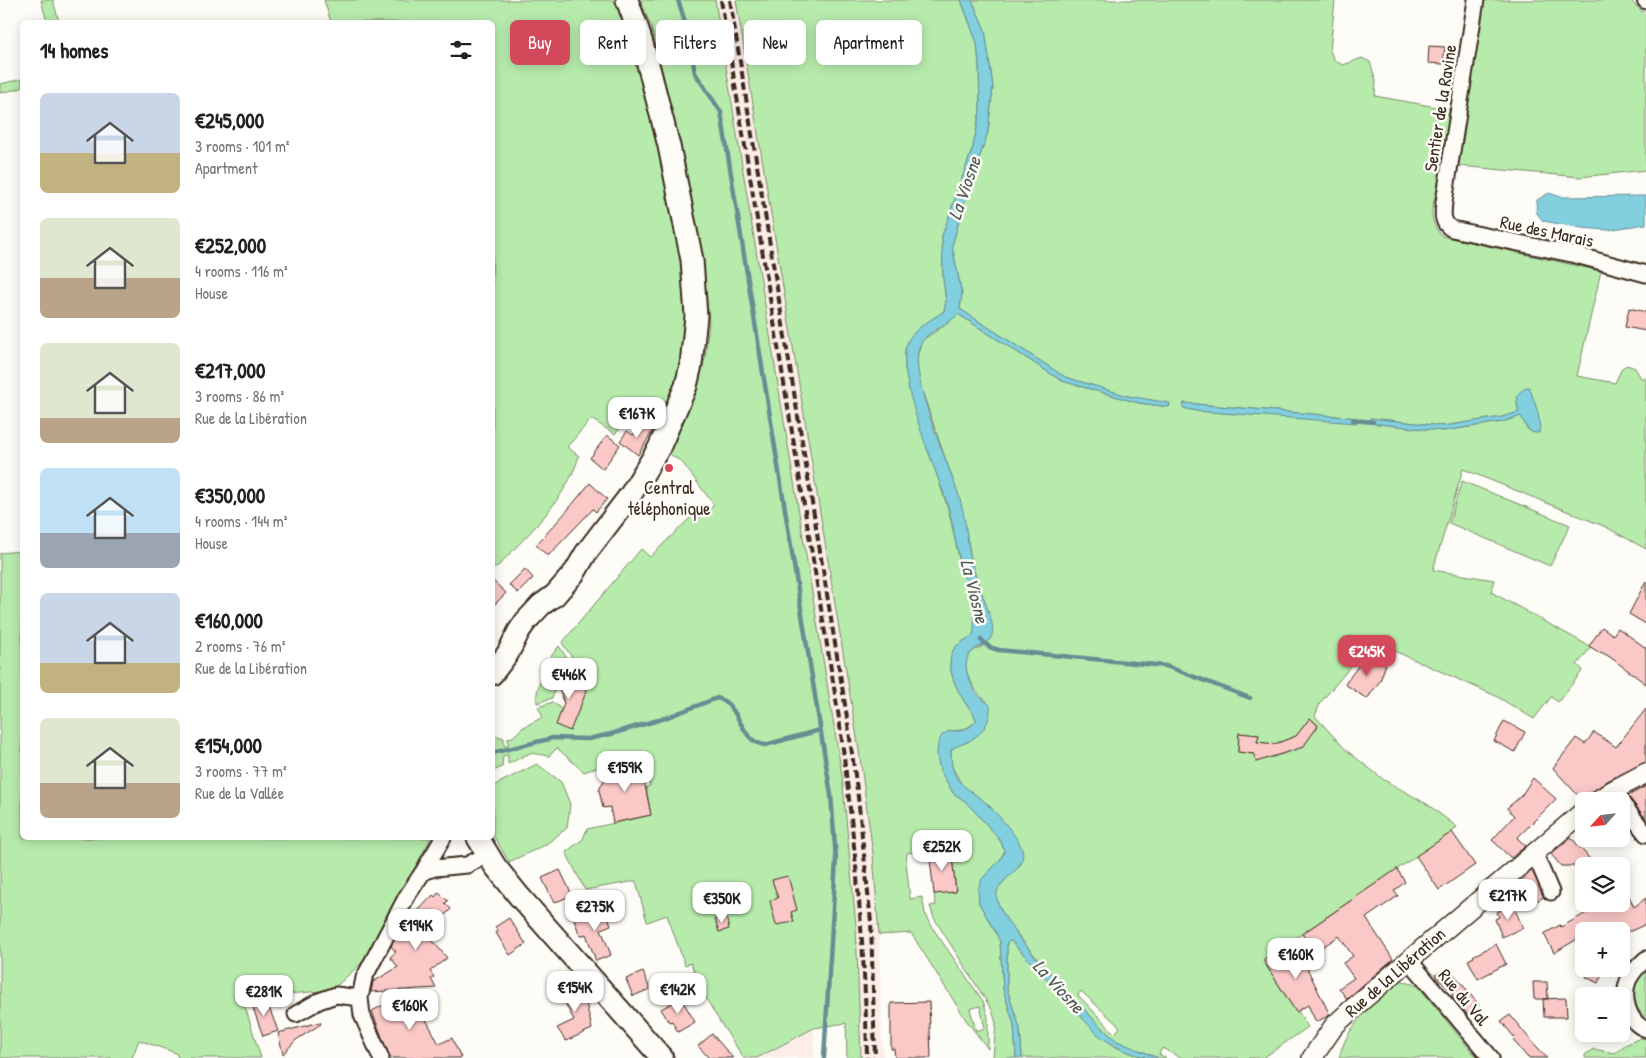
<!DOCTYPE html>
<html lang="en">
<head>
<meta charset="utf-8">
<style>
  :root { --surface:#fff; --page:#f6f6f6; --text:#202124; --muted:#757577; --accent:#d1495b }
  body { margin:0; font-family:"Patrick Hand",sans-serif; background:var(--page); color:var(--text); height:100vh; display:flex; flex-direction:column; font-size:19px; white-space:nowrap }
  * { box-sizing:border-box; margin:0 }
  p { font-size:16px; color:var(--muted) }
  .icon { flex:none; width:28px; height:28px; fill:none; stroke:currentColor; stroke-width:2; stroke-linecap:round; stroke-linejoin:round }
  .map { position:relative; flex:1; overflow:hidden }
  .drawer { position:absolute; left:20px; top:20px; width:475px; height:820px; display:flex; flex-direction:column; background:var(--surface); border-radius:8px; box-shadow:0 2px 12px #0003 }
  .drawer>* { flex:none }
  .guide { position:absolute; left:510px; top:20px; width:475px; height:45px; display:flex; gap:10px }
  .needle { width:32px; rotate:243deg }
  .controls { position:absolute; left:1575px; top:792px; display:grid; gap:10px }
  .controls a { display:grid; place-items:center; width:55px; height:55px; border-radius:8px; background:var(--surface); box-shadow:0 2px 12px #0003; font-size:25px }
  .price { position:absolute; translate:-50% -42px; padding:0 11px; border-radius:10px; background:#fff; color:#222; font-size:16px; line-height:32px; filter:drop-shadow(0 1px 2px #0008) }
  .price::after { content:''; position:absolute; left:50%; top:30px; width:15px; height:11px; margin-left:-8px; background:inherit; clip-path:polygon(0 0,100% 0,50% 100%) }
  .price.current { background:var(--accent); color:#fff }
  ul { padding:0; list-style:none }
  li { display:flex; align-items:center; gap:15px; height:125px; padding:0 20px }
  li span { display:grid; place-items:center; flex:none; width:140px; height:100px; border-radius:8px; color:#555 }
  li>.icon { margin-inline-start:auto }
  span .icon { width:60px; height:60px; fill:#fffc; stroke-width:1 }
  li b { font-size:21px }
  h2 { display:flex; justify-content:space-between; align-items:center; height:60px; padding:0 20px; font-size:21px }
  .pill { padding:0 18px; border-radius:8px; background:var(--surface); box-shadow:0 2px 12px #0003; font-size:18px; line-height:45px }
  .pill.current { background:var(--accent); color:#fff }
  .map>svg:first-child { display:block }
  .built { fill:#fcede9 }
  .green { fill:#b7ebac; stroke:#798a65; fill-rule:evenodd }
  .water { fill:#82cfe0; stroke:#668d92 }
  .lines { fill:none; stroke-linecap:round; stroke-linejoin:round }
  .stream { stroke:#668d92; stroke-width:4.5 }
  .building { fill:#fac9c7; stroke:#3b2a1e }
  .minor-casing { stroke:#3b2a1e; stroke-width:19 }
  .tertiary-casing { stroke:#3b2a1e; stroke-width:22 }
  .secondary-casing { stroke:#3b2a1e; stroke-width:25 }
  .minor { stroke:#fdfcf7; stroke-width:15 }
  .tertiary { stroke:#fdfcf7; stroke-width:19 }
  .secondary { stroke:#fdfcf7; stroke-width:21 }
  .rail { stroke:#3b2a1e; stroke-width:4; stroke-dasharray:8 4; stroke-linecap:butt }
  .poi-dot { fill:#d1495b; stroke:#fdfcf7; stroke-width:2 }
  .labels { text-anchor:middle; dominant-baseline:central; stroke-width:5; stroke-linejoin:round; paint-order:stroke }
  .street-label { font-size:18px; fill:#3b2a1e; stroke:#fdfcf7 }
  .poi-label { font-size:18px; fill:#3b2a1e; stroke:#fdfcf7 }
  .water-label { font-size:19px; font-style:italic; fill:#505c58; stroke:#fdfcf7 }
</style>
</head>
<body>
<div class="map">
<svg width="1646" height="1058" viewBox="0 0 1646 1058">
  <rect width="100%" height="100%" fill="#fdfcf7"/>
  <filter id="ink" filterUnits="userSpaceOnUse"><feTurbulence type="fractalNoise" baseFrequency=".02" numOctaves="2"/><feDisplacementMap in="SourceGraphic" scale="10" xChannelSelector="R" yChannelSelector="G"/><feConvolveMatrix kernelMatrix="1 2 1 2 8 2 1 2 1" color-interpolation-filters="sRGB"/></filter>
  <g filter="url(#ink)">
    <path class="built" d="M715 0H736L859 750 873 854 879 935 883 1058H861L856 926 842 775Z
      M814 1028V1058H757Z"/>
    <path class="green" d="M41 0H53L59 22H47Z
      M324 0H618L633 41 661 154 683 264 687 346 666 408 648 398 615 434 591 419 567 447 579 456C566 500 529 533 499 565L493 569 492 22H331Z
      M640 0H715L842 775 856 926 861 1058H847L846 1023 814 1028 757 1058H744C724 1028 702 998 691 963L685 965 667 915 647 922 636 881 585 890 566 852 583 839 587 829 651 815 646 787 650 786 644 760 611 767 601 766 584 772 557 748 549 756 530 753 508 764V755L503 756 502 767 493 771 492 734 504 738V746H508V738L513 737 522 728 543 717 538 707 553 702 562 710 564 703 561 698 562 692 556 687 552 698 537 703C535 687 543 675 552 663L549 659 559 646 581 681V685L585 688 588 683V679L562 643 641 549 650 557 691 517 696 521 714 505 682 462 668 453 705 359 709 321 702 255 683 157 651 26Z
      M736 0H961L977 43 979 64 980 111 973 147 942 236 943 278 946 302 944 311 918 329 905 349V369L910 393 949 512 960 563 968 587 974 613 975 626 973 635C968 639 958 643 954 649 944 664 956 687 964 701 968 708 975 712 976 721 968 729 960 731 949 731L937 755 940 770 953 793 965 801 988 826 1001 842 1004 850V852L1000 860 982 879 979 889V903L996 933 1000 942 1003 989 1014 1025 1016 1058H993L996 1023 992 1010 934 918 930 906 936 905 934 894 956 891 952 857H948L947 848 907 853 906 862 910 899 922 897 925 913 934 930 983 1001 988 1017V1049L966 1020 911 933 879 935 873 854 859 750ZM980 1006 985 1028 976 1031 970 1009Z
      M972 0H1335L1330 51 1335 61 1343 65 1362 58 1370 62 1376 81 1375 96 1453 110C1450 129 1449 149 1445 167 1439 191 1421 215 1442 236L1601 271 1577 376 1615 383 1622 368 1627 365 1635 368 1641 378H1646V549L1606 527 1463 469 1433 570 1494 580 1491 592 1591 647 1577 665 1583 670 1558 702 1551 697 1534 719 1496 696 1372 641 1320 703 1315 716 1346 750 1384 780 1427 804 1457 827 1452 832 1263 960 1296 1012 1298 1011 1308 1027 1263 1058H1181L1162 1048 1159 1054 1166 1058H1158L1117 1041 1102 1028C1082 1007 997 921 996 897 996 885 1014 872 1021 864L1018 841 989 805 962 785 951 765V750L956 746 968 742 987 701C978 695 975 689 970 680 962 662 965 654 983 646L971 558 960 501 919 382 916 360 922 340 944 326 958 314 1062 381 1139 403 1169 407 1170 404 1128 396 1065 377 960 309 962 294 952 246 962 210 988 132 993 87 985 30ZM1529 387 1538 414 1534 433 1527 429 1521 416 1502 422 1443 431 1370 423V418L1443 426 1502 417 1519 412 1517 404ZM1184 403 1358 418 1357 422 1196 411 1184 408ZM1310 718 1318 725 1303 747 1273 757 1238 752 1239 733 1259 735 1257 742 1275 744 1296 736ZM1081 991 1120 1027 1115 1034 1078 995Z
      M1479 0H1630L1646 15V170L1580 177 1459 166 1457 156Z
      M22 79V88L0 93V84Z
      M1462 481 1570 525 1550 566 1449 523Z
      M22 551V838H431L364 961 332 990 268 996 241 994 261 1058H178L176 1053 139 1040 132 1058H0V553Z
      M537 764 561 782 570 804 567 828 545 845 509 862 493 835V786Z
      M1009 941 1012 942 1113 1046 1145 1058H1022L1020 1029 1007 989V943Z
      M1646 966V1017C1624 1001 1632 984 1646 966Z
      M1400 980 1418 986 1477 1058H1339C1347 1024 1375 1002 1400 980Z
      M1640 1038H1646V1058H1585V1055L1593 1049 1615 1053 1625 1045Z"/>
    <path class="water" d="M961 0H972L985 30 993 87 988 132 962 210 952 246 962 294 960 309 1065 377 1128 396 1170 403 1169 407 1139 403 1062 381 958 314C947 327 924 331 919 348 909 379 949 464 960 499 965 517 967 537 970 555 974 575 983 594 989 613 991 619 994 628 992 635 989 644 981 645 975 649 959 660 968 679 976 693 980 698 986 701 990 705 991 721 983 734 969 741 962 745 957 745 951 750 950 787 968 785 989 806 999 816 1011 829 1018 841 1037 871 993 876 997 899 1002 928 1079 1004 1102 1028L1117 1041 1158 1058C1135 1058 1115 1047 1097 1034L1012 942 1009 941 1007 943V989L1020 1029 1022 1058H1016L1014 1025 1003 989 1000 942 996 933 979 903 978 889 982 879 1000 860 1004 852V850L1001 842 988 826 965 801 953 793 940 770 937 755 938 744 942 735 949 731H961L971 726 976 721C975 712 968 708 964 701 956 688 944 664 954 649 958 643 968 639 973 635 978 611 967 587 961 565 956 548 954 530 950 513 940 476 890 371 909 339 916 327 933 319 944 311L946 301 943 278 942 236 973 147 980 111 979 64 977 43Z
      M1549 193 1561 197 1646 196V224L1607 230 1582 228 1543 221 1536 212 1537 200Z
      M1526 387H1529C1534 401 1542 418 1539 433 1528 434 1525 425 1521 416L1502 422 1443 431 1369 423 1370 418 1443 426 1502 417 1519 412 1517 404 1518 394Z
      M1184 403 1358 418 1357 423 1196 411 1183 408Z"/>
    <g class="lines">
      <path class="stream" d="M678 0 689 35 695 73 721 112 831 795 836 859 824 1058
        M1353 420 1373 422
        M981 640 989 647 999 650 1166 666 1250 698
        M492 753 553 738 588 739 611 734 665 718 717 698C741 704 739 742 765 745L820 730"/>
    </g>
    <path class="building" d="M1429 46 1445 47 1443 64 1428 63Z
      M1629 308 1646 312V331L1625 327Z
      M644 423 653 430 638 455 620 441 627 431 633 435 638 428 640 430Z
      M607 435 620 445 603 469 590 458Z
      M590 483 607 499 596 512 593 509 548 556 536 545 566 512Z
      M525 569 533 578 518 593 509 585Z
      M492 580 506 593 492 607Z
      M1646 581V624L1629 614Z
      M1602 627 1613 635 1618 628 1646 648V684L1610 657 1601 652 1600 653 1589 646Z
      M1372 657 1386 664 1380 681 1367 699 1345 684 1362 661 1369 664Z
      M563 672 587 690 570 731 556 725 564 703 560 690 553 686Z
      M1646 709V762L1607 781 1582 800 1553 768 1576 738 1585 744 1594 732 1616 747Z
      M1310 718 1318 726 1303 747 1256 762 1254 754 1238 752 1239 733 1259 735 1257 742 1275 744 1296 736Z
      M1504 721 1525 732 1515 752 1494 741Z
      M640 761 651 815 613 823 610 807 603 808 599 790 611 767Z
      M1533 778 1556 799 1517 838 1526 846 1511 858 1492 840 1514 816 1507 808 1521 796Z
      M1646 786V819L1628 796Z
      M1452 832 1475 865 1439 890 1416 856Z
      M1571 837 1596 866H1561L1551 854Z
      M947 848 948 857H952L956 892 934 894 929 850Z
      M1397 869 1405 882 1394 891 1398 896 1366 918 1393 959 1347 999 1339 988 1354 978 1343 963 1353 956 1339 936 1315 952 1302 934Z
      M560 870 572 895 554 903 542 878Z
      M1532 870 1544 897 1532 903 1521 880Z
      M788 876 797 910 791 912 794 922 776 925 770 901 778 898 772 880Z
      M1621 878 1634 907 1646 898V924L1631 931H1598L1597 927 1590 931H1584V935L1554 953 1544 934 1560 925 1561 927 1590 911 1586 904H1621Z
      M439 892 448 901 445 903 451 909 427 934 447 958 430 971 434 977 431 979 436 988 371 992 373 982 398 967 390 957 396 952 391 946 401 929 433 895 435 897Z
      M1513 905 1523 928 1502 937 1495 919 1499 917 1497 912Z
      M605 908 611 925 601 929 611 955 596 961 586 934 580 936 574 919Z
      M726 916 729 929 719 932 715 919Z
      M509 918 526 944 510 955 496 933 498 932 495 927Z
      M1296 938 1305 959 1303 960 1330 1015 1316 1022 1308 1005 1296 1012 1263 960Z
      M1496 944 1506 964 1478 979 1468 960 1474 957 1473 956Z
      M1449 968 1479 1005 1468 1015 1452 996 1453 994 1435 975Z
      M1591 969H1605L1598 983 1586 977Z
      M643 972 650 989 633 996 626 979Z
      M574 980 586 1003 592 1029 566 1041 557 1028 574 1020 563 999 566 997 562 987Z
      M1533 982H1547L1548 999H1534Z
      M411 991 439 1044 452 1038 461 1058H390L372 1011Z
      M265 997 278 1031 263 1036 251 1002Z
      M681 998 695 1022 678 1032 672 1021 669 1022 661 1009Z
      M1566 998 1567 1017H1544L1543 999Z
      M929 1002 931 1058H895L894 1049H891V1003Z
      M1510 1015 1529 1038 1547 1058H1528L1513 1040 1515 1038 1501 1021Z
      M320 1022 321 1024 296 1040 283 1054 278 1033Z
      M712 1034 733 1058H709L698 1046Z"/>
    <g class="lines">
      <defs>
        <path id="minor" d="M1476 0 1444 202C1443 213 1441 223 1452 229L1576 255 1646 274
          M1645 0 1646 1
          M1621 802 1646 834
          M1533 854 1537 859 1551 892
          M423 872 435 868 467 865 487 855
          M1646 959C1639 965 1632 972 1628 981 1622 997 1628 1023 1646 1029
          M1409 960 1491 1058
          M296 1014 319 1001 336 995 360 998
          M381 1058 362 1015 360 998 364 978 407 896 423 872 443 838"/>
        <path id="tertiary" d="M1597 801 1612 791 1646 773
          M1312 1058 1334 1026 1352 1009 1584 811"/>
        <path id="secondary" d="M492 674 508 653 519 631 526 621 541 605 555 595 575 572 586 553 631 494 659 448 686 386 691 365 696 316 692 260 669 146 648 64 638 30 627 0
          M478 838 495 866 519 896 662 1058"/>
      </defs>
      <use href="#minor" class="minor-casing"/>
      <use href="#tertiary" class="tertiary-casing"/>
      <use href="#secondary" class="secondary-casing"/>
      <use href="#minor" class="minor"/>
      <use href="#tertiary" class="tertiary"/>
      <use href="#secondary" class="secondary"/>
      <path class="rail" d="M721 0 839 718C854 832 865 943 867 1058
        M730 0 847 717 858 797 871 922 875 1058"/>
    </g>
  </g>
  <circle class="poi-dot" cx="669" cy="468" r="5"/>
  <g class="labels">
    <g class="street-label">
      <text transform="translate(1440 108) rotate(-81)">Sentier de la Ravine</text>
      <text transform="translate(1547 231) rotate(12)">Rue des Marais</text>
      <text transform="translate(1395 972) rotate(-41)">Rue de la Libération</text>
      <text transform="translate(1464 997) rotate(50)">Rue du Val</text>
    </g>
    <g class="poi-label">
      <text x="669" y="487">Central<tspan x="669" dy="21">téléphonique</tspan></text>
    </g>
    <g class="water-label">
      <text transform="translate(964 188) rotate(-71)">La Viosne</text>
      <text transform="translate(975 591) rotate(76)">La Viosne</text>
      <text transform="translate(1059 986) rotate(47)">La Viosne</text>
    </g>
  </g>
</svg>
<div class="controls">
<a><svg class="needle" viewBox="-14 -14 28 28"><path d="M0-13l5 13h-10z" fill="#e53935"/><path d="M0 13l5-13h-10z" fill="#757577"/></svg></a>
<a><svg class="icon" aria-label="layers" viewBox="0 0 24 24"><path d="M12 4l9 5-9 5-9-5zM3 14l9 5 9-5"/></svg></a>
<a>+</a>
<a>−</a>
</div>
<b class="price" style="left:637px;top:439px">€167K</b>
<b class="price current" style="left:1367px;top:677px">€245K</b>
<b class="price" style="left:569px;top:700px">€446K</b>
<b class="price" style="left:625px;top:793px">€159K</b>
<b class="price" style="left:942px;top:872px">€252K</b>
<b class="price" style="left:1508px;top:921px">€217K</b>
<b class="price" style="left:722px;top:924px">€350K</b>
<b class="price" style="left:595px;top:932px">€275K</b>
<b class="price" style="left:416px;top:951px">€194K</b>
<b class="price" style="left:1296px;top:980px">€160K</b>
<b class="price" style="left:575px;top:1013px">€154K</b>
<b class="price" style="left:678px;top:1015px">€142K</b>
<b class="price" style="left:264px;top:1017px">€281K</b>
<b class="price" style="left:410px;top:1031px">€160K</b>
<div class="guide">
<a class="pill current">Buy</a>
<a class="pill">Rent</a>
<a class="pill">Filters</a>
<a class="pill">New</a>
<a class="pill">Apartment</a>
</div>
<section class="drawer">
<h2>14 homes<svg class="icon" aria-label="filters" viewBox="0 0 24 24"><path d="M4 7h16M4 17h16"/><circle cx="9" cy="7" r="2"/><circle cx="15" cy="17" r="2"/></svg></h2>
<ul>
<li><span style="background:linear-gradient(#c9d6e8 60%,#c2b280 0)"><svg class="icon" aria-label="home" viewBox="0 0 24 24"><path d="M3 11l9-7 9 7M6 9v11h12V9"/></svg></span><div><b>€245,000</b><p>3 rooms · 101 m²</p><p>Apartment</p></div></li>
<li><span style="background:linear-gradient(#dfe7d0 60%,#b9a48a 0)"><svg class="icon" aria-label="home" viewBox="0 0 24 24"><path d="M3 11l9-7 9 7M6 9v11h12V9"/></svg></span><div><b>€252,000</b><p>4 rooms · 116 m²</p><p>House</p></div></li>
<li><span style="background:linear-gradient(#dfe7d0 75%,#b9a48a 0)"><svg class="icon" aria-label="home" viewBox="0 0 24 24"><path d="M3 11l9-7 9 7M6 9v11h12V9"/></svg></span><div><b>€217,000</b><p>3 rooms · 86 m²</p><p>Rue de la Libération</p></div></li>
<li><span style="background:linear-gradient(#bfe0f5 65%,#9aa5b1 0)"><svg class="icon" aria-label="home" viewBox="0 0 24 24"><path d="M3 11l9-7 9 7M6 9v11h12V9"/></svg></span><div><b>€350,000</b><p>4 rooms · 144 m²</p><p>House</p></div></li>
<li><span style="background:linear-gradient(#c9d6e8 70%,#c2b280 0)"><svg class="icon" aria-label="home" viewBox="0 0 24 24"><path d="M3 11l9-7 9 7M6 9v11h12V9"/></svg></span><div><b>€160,000</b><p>2 rooms · 76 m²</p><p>Rue de la Libération</p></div></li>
<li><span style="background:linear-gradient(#dfe7d0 65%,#b9a48a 0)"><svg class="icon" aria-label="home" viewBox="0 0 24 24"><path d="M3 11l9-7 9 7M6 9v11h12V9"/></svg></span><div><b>€154,000</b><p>3 rooms · 77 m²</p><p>Rue de la Vallée</p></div></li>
</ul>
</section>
</div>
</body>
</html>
